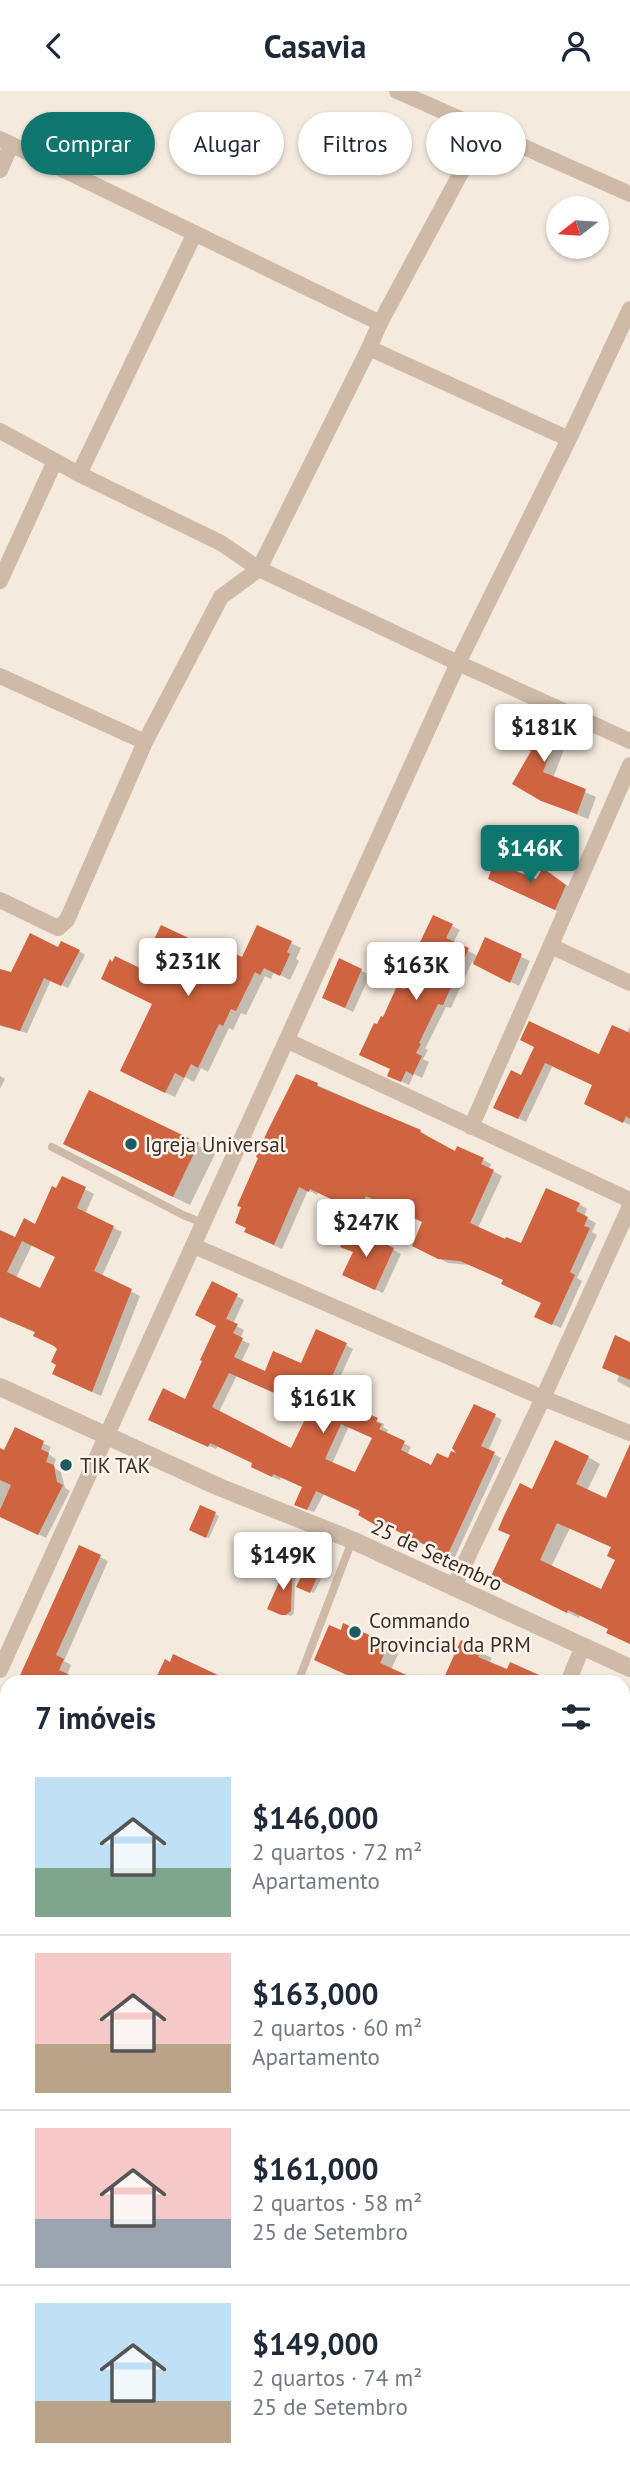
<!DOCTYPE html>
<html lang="pt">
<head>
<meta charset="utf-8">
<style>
  :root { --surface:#fff; --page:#f2f2f3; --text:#1f2937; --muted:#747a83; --line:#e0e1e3; --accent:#0f766e }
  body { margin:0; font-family:"PT Sans",sans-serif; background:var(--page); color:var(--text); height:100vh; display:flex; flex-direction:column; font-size:26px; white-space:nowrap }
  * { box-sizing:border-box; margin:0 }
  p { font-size:23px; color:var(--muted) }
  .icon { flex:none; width:38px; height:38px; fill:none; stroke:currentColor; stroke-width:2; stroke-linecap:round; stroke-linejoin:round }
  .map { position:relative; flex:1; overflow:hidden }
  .drawer { position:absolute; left:0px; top:1584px; width:630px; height:800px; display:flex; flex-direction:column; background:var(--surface); border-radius:21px 21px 0 0; box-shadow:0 2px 5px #0004 }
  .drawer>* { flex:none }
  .hud { position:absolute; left:21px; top:21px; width:588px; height:63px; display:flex; gap:14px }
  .needle { width:46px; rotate:253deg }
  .fabs { position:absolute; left:546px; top:105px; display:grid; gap:14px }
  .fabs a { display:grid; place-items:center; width:63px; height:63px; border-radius:50%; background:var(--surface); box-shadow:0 2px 5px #0004; font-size:35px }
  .price { position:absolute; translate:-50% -60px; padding:0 16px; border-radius:7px; background:#fff; color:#222; font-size:23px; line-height:46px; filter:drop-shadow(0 2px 4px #0008) }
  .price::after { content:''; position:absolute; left:50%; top:42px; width:21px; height:16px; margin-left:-10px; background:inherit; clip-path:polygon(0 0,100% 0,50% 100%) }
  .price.active { background:var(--accent); color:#fff }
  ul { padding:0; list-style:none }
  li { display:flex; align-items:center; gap:21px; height:175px; padding:0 35px }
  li+li { border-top:2px solid var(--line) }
  li span { display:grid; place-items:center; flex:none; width:196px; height:140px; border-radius:0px; color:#555 }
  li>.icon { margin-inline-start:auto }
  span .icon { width:84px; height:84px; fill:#fffc; stroke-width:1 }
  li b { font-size:30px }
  h2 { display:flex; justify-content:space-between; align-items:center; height:84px; padding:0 35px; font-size:30px }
  .chip { padding:0 24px; border-radius:32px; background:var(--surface); box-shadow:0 2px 5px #0004; font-size:24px; line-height:63px }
  .chip.active { background:var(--accent); color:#fff }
  header { display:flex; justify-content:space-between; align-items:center; height:91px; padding:0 35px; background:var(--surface); font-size:32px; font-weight:700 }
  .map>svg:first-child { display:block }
  .shadow { fill:#0003; fill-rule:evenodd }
  .building { fill:#d06441; fill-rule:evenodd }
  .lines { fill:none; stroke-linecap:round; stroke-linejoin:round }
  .service { stroke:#cfbaa8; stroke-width:8 }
  .minor { stroke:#cfbaa8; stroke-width:16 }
  .tertiary { stroke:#cfbaa8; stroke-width:18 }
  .poi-dot { fill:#1a5c61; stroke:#fcf4eb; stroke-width:2.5 }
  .labels { text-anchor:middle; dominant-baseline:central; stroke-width:5; stroke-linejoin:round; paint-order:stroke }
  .poi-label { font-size:21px; fill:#3b2f29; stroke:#fcf4eb; text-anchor:start }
  .street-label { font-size:21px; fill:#3b2f29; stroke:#fcf4eb }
</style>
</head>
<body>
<header><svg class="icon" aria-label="back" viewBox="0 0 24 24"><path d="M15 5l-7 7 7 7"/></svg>Casavia<svg class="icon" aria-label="person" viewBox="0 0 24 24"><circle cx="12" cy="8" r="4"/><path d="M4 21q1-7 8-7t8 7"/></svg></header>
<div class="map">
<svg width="630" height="2382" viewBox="0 0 630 2382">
  <rect width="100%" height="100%" fill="#f5eade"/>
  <path class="shadow" d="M561 632 572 638 553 687 596 706 588 728 553 714 515 693Z
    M556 787 578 802 568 825 503 795Z
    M434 826 460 839 453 852 478 865 486 848 530 870 519 895 472 871 451 917 446 916 425 958 428 959 423 968 429 971 422 987 414 983 409 994 397 988 378 935 405 900Z
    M258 836 301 857 296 868 299 870 290 889 274 881 271 888 265 885 246 924 241 922 233 939 229 937 208 981 201 977 194 991 185 986 175 1006 132 985 154 913 141 880 209 859 243 868Z
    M59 858 79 860 85 864 68 897 51 889 27 942 0 935V880L12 883Z
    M340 869 370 884 353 921 332 911Z
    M630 935V1034L594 1017V994L553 974 526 1031 503 1020 536 956 600 965 627 942Z
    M0 985 5 988 0 998Z
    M297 985 420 1040 428 1045 427 1047 456 1062 483 1069 491 1073 489 1078 502 1085 478 1137 522 1155 579 1113 587 1118 584 1126 596 1132 592 1141 597 1144 577 1187 582 1190 561 1237 545 1230 542 1212 504 1189 470 1174 448 1172 414 1154 425 1130 374 1108 367 1124 319 1101 317 1104 308 1099 282 1158 254 1145Z
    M90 1001 215 1063 190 1114 82 1062Z
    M63 1088 94 1103 85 1123 122 1141 102 1185 140 1205 101 1305 62 1287 58 1273 59 1258 36 1242 0 1226V1141L16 1148 36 1135ZM32 1154 57 1166 41 1199 16 1187Z
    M393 1159 401 1163 383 1202 352 1188 354 1161Z
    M237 1205 244 1209 233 1233 244 1239 240 1248 250 1253 241 1271 266 1283 302 1274 346 1254 353 1258 330 1308 384 1333 383 1336 388 1339 386 1343 411 1356 407 1364 432 1377 461 1367 495 1325 502 1329 488 1360 501 1367 454 1468 388 1434 385 1437 360 1424 362 1420 324 1403 314 1421 303 1417 304 1396 281 1385 280 1389 260 1380 254 1372 218 1355 216 1358 158 1332 185 1310ZM237 1284 312 1318 292 1359 219 1321ZM349 1335 374 1347 356 1383 332 1373Z
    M630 1252V1297L617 1290 619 1285 604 1276Z
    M16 1339 51 1356 48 1363 56 1368 53 1376 61 1381 65 1397 70 1400 46 1447 0 1424V1359L5 1362Z
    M588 1366 600 1373 587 1400 607 1410 630 1385V1553L610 1538 580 1524 579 1527 505 1491 533 1400ZM570 1437 613 1457 617 1469 602 1500 551 1476Z
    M201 1416 219 1425 209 1447 194 1441Z
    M80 1456 108 1470 64 1570 71 1574 67 1584 25 1591Z
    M294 1462 296 1464 294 1522 291 1525 269 1517Z
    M306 1480 321 1488 314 1502 299 1495Z
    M461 1552 492 1567 489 1572 443 1591Z
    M388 1555 399 1561 391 1579 418 1591H361Z
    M623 1670 630 1673V1745L623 1742Z
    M0 1717 7 1720V1786L0 1795Z
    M0 1864 7 1867V1908L3 1917 0 1915Z
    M623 1928 630 1931V1973L623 1970Z
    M0 2038 7 2042V2060L3 2072 0 2071Z
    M0 2081 7 2084V2167L4 2174 0 2172Z
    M0 2247 7 2250V2317L0 2316Z
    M630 2355V2382H617L620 2376H623V2370Z
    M322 2376H402L400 2382H330Z
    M524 2376H578L576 2382H522Z"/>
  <path class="building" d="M528 615 562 631 543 681 586 698 577 723 541 710 512 693 531 660 514 653Z
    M494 771 536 788 543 777 566 794 555 819 488 788Z
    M433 824 453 833 446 847 469 857 443 914 438 913 419 952 421 953 416 962 422 965 413 984 406 980 401 991 387 985 390 978 359 964 374 932 377 933 381 925 383 926 397 895 404 898 417 868 413 866Z
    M161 834 208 856 210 851 242 866 257 834 292 850 287 861 290 863 280 885 264 877 260 884 255 881 236 920 231 918 223 935 219 933 198 977 191 973 184 987 175 982 165 1002 120 980 152 913 101 888 110 868 112 871 115 865 140 877Z
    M30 842 58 856 61 850 80 859 61 895 44 887 20 940 0 934V878L11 881Z
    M485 846 522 863 510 892 473 873Z
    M339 867 362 878 345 917 322 907Z
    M529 930 599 963 612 934 630 942V1028L626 1025 623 1032 584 1013 592 994 545 972 518 1028 493 1017 511 979 521 984 534 956 520 949Z
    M296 983 318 992 317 995 421 1039 420 1041 455 1060 457 1055 484 1067 481 1073 494 1079 470 1132 505 1148 506 1146 521 1152 546 1097 580 1112 576 1120 588 1126 584 1135 590 1137 570 1181 575 1184 552 1234 534 1226 541 1212 501 1193 503 1189 460 1170 438 1168 412 1155 422 1131 366 1105 358 1121 310 1098 309 1101 299 1096 274 1154 244 1141 246 1137 235 1132 241 1116 237 1115 258 1067 256 1066 267 1041Z
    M89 999 199 1052 173 1106 63 1053Z
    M62 1085 86 1096 77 1117 114 1135 94 1180 132 1198 92 1301 52 1283 56 1274 51 1271 57 1258 54 1255 33 1245 35 1241 0 1226V1139L15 1146 24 1127 35 1133 52 1095 56 1097ZM22 1150 55 1166 40 1197 7 1181Z
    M349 1137 394 1157 375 1199 342 1184 353 1161 340 1156Z
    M212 1190 238 1203 226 1228 238 1233 233 1242 243 1247 234 1266 265 1280 273 1260 301 1272 316 1238 347 1252 324 1303 378 1327 376 1331 382 1333 379 1338 405 1350 401 1359 431 1374 437 1362 448 1367 451 1360 456 1362 452 1357 474 1313 496 1323 481 1355 495 1361 447 1465 379 1431 377 1435 358 1424 360 1420 316 1400 307 1419 294 1414 302 1396 273 1383 272 1386 251 1376 252 1372 210 1352 208 1356 148 1329 163 1297 185 1308 202 1270 200 1269 216 1235 195 1224ZM229 1282 310 1318 291 1357 212 1316ZM341 1333 372 1347 355 1381 325 1368Z
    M615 1244 630 1251V1289L602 1277Z
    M15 1336 44 1350 41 1358 49 1362 46 1371 54 1374 57 1391 63 1394 38 1444 0 1426V1419L11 1394 0 1389V1357L4 1359Z
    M555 1349 589 1365 576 1393 606 1407 630 1353V1553L606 1542 608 1538 568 1519 567 1522 491 1485 510 1444 498 1439 503 1427 520 1392 532 1398ZM557 1432 611 1456 607 1465 615 1469 601 1498 540 1469Z
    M200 1414 216 1421 206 1447 189 1439Z
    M79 1454 101 1464 56 1564 64 1568 59 1579 85 1591H17Z
    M293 1460 291 1520 286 1524H281L267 1518Z
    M305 1478 318 1484 310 1502 296 1496Z
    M343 1532 389 1553 380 1572 422 1591H362L314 1569 329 1534 341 1539Z
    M461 1549 481 1559 478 1566 507 1578 510 1571 555 1591H442Z
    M173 1563 233 1591H154L165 1568 170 1571Z"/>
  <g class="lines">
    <path class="service" d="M52 1056 183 1124 203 1132
      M298 1591 352 1450"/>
    <path class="minor" d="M397 0 630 103
      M0 48 380 232
      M0 79 11 54
      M369 257 569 348
      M0 340 79 383 221 452 259 478 458 572 630 650
      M79 383 195 142
      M0 490 55 370
      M0 585 145 651
      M0 809 58 837 67 829 145 651 221 506 259 478 369 257 380 232 484 39
      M551 855 630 892
      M288 950 630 1109
      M471 1036 630 674
      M194 1155 543 1307 630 1342
      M453 1497 543 1307 630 1115
      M0 1579 458 572 569 348 630 218
      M568 1591 583 1555
      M0 1842 7 1845
      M623 1864 630 1867
      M623 2066 630 2050
      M277 2376 283 2382
      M483 2382 485 2376"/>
    <path class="tertiary" d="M0 1296 219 1396 352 1449 630 1577"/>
  </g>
  <g class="poi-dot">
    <circle cx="131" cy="1053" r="7"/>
    <circle cx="66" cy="1374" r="7"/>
    <circle cx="355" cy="1541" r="7"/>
  </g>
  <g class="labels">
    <g class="poi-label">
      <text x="145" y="1053">Igreja Universal</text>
      <text x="80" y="1374">TIK TAK</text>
      <text x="369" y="1529">Commando<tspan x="369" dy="24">Provincial da PRM</tspan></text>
    </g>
    <g class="street-label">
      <text transform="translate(437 1464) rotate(25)">25 de Setembro</text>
    </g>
  </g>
</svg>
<div class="fabs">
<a><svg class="needle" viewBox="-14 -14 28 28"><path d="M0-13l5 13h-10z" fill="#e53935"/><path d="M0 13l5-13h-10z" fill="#747a83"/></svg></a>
</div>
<b class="price" style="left:544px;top:673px">$181K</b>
<b class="price active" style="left:530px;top:794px">$146K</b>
<b class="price" style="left:188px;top:907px">$231K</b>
<b class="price" style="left:416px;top:911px">$163K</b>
<b class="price" style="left:366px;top:1168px">$247K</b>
<b class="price" style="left:323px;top:1344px">$161K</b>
<b class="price" style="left:283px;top:1501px">$149K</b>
<div class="hud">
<a class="chip active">Comprar</a>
<a class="chip">Alugar</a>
<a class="chip">Filtros</a>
<a class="chip">Novo</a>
</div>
<section class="drawer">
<h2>7 imóveis<svg class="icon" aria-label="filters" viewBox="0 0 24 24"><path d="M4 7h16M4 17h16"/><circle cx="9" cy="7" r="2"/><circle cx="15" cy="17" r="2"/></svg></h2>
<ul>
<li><span style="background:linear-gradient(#bfe0f5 65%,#7fa58c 0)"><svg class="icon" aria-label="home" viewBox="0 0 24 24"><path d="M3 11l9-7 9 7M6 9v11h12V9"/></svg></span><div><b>$146,000</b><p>2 quartos · 72 m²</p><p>Apartamento</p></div></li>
<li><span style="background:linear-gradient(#f6c9c9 65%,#b9a48a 0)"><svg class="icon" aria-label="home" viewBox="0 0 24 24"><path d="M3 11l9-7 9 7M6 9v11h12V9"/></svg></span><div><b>$163,000</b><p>2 quartos · 60 m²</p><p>Apartamento</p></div></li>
<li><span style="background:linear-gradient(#f6c9c9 65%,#9aa5b1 0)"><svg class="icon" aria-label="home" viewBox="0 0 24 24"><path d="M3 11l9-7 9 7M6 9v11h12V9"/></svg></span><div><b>$161,000</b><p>2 quartos · 58 m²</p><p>25 de Setembro</p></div></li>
<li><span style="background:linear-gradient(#bfe0f5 70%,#b9a48a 0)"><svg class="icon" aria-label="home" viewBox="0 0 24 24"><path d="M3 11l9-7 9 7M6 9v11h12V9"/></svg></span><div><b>$149,000</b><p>2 quartos · 74 m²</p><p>25 de Setembro</p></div></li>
</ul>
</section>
</div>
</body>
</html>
